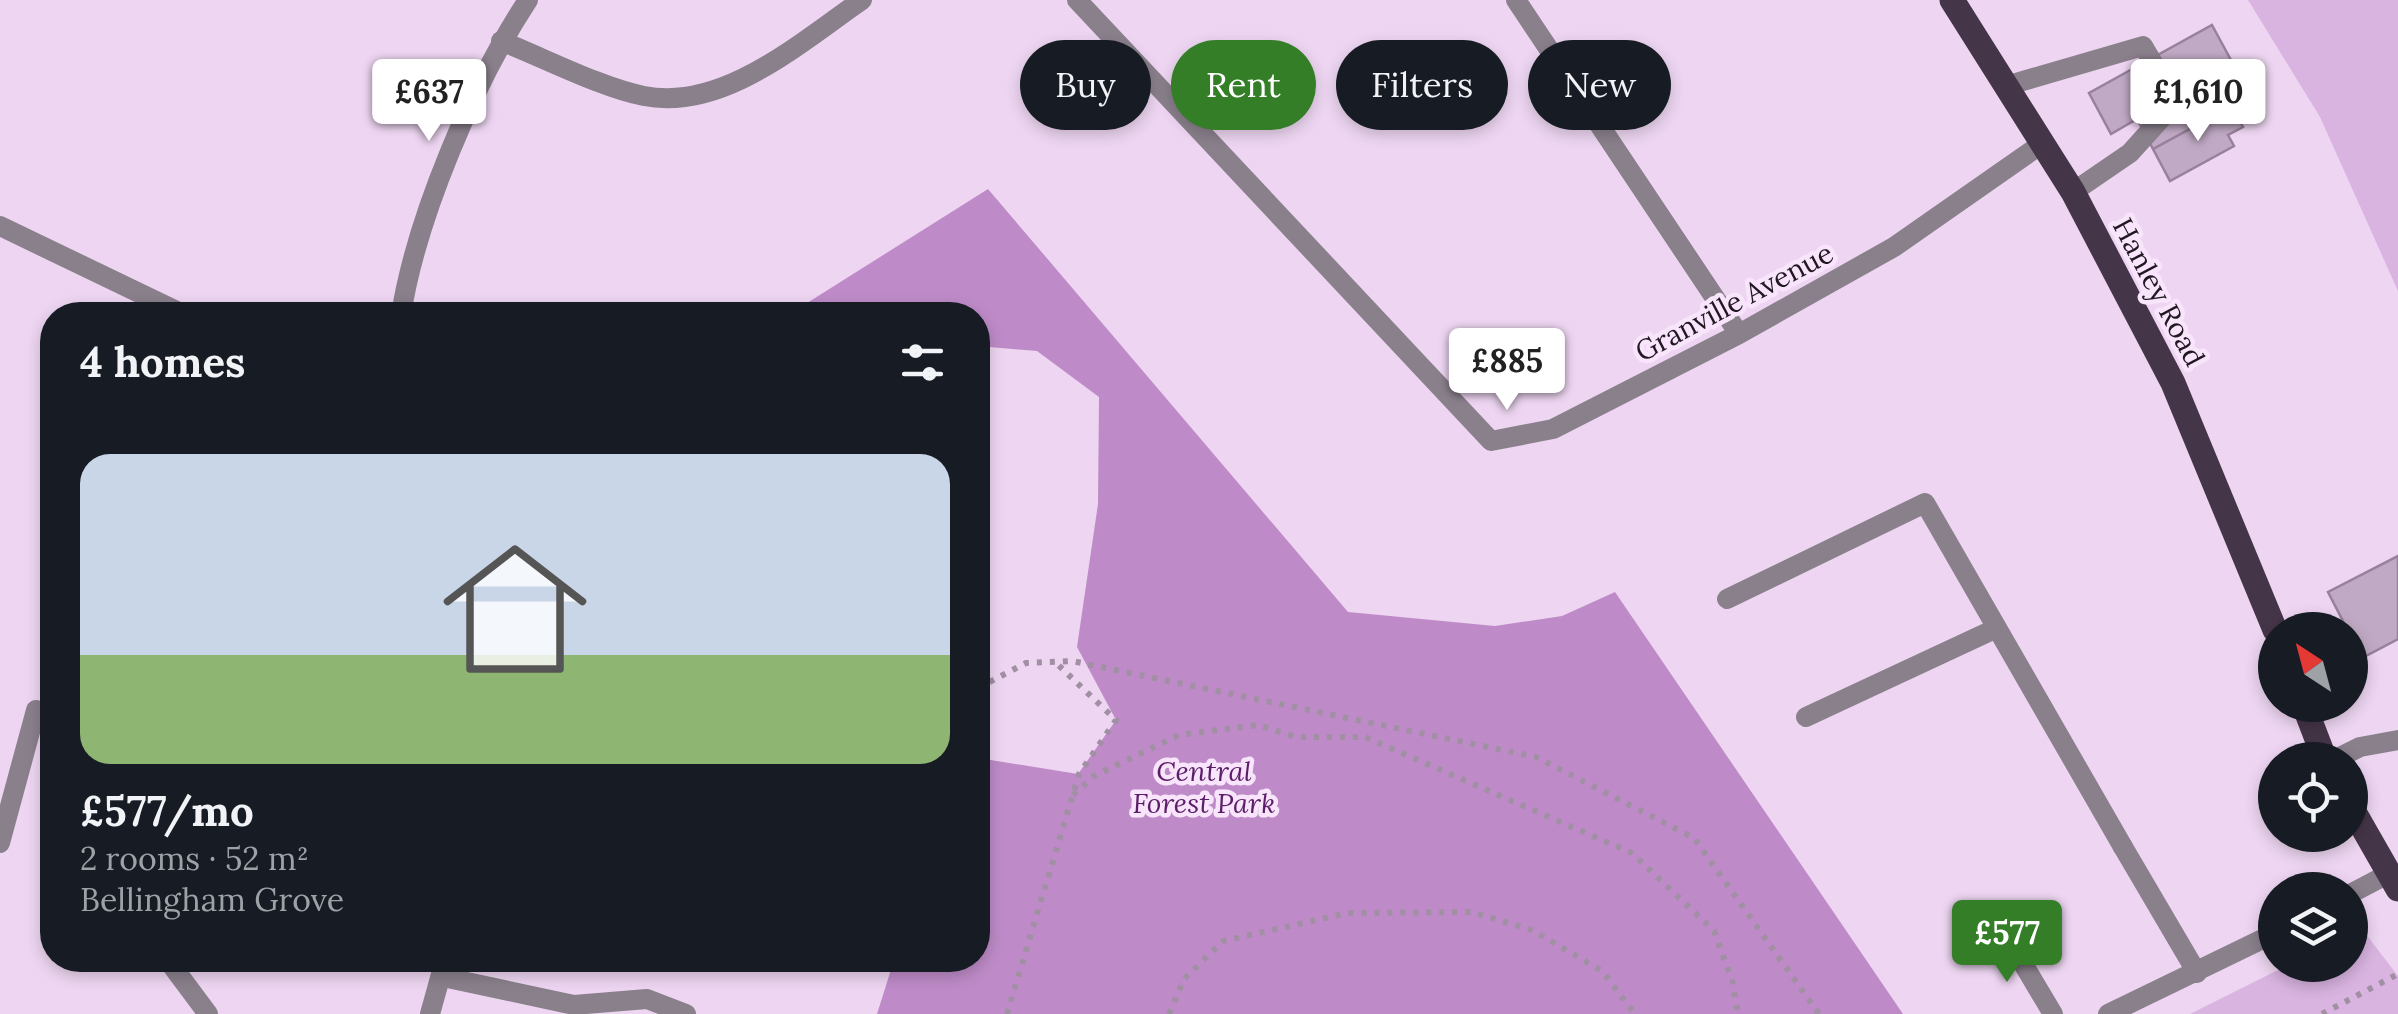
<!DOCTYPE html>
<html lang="en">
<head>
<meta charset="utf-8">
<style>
  :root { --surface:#171b24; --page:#242831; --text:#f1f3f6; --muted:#9ea1a6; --line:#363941; --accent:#337e26 }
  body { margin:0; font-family:Lora,serif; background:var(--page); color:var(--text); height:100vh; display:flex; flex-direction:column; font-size:38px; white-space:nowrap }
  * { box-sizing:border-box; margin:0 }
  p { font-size:32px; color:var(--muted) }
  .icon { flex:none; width:55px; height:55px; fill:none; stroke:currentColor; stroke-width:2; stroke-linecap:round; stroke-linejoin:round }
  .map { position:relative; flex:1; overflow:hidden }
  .side { position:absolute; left:40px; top:302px; width:950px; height:670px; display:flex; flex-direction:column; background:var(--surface); border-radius:40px; box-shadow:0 5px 15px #0003 }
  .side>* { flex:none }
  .top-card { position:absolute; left:1020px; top:40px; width:950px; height:90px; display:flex; gap:20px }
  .needle { width:65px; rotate:324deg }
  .fabs { position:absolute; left:2258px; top:612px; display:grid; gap:20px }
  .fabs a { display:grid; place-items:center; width:110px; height:110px; border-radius:50%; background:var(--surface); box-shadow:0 5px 15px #0003; font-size:50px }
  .price { position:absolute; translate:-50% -85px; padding:0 22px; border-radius:10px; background:#fff; color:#222; font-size:32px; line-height:65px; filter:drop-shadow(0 2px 5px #0008) }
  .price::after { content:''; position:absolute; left:50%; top:60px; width:30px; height:22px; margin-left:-15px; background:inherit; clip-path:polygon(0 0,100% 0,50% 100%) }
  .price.current { background:var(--accent); color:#fff }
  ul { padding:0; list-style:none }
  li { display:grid; align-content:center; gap:20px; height:530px; padding:0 40px }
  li+li { border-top:2px solid var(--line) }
  li span { display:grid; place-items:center; height:310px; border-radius:30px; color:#555 }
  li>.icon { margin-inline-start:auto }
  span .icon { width:180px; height:180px; fill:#fffc; stroke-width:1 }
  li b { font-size:42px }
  h2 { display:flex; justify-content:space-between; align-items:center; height:120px; padding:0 40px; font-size:42px }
  .tag { padding:0 35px; border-radius:45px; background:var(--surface); box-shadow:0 5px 15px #0003; font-size:35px; line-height:90px }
  .tag.current { background:var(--accent); color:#fff }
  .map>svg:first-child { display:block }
  .green { fill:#d9b4e1 }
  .forest { fill:#be8bc8 }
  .building { fill:#c0a9c4; stroke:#97819b; stroke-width:2.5 }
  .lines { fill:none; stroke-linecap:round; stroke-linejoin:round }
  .path { stroke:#a18fa4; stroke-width:6; stroke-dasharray:5 8; stroke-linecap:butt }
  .service { stroke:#8a808c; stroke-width:20 }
  .minor { stroke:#8a808c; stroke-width:20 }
  .tertiary { stroke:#8a808c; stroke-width:20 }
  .primary { stroke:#453548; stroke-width:25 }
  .labels { text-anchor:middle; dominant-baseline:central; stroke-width:9; stroke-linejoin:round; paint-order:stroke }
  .street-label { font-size:28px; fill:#201721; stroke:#f8e5fc }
  .park-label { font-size:28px; font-style:italic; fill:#5c1e68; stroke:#f8e5fc }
</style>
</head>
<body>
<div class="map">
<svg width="2398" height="1014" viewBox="0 0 2398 1014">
  <rect width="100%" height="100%" fill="#eed6f2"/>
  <path class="green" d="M2248 0H2398V291L2320 117Z
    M2362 929 2398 976V1014H2190L2288 965H2350V935Z"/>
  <path class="forest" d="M988 189 1348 612 1495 626 1562 616 1615 592 1903 1014H877L894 960H978V758L1078 774 1116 720 1077 647 1098 504 1099 397 1037 351 978 346V315H788Z"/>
  <path class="building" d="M2212 25 2232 62 2202 79 2221 112 2153 149 2137 119 2111 134 2089 93Z
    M2232 106 2243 127 2228 135 2234 146 2170 181 2153 149Z
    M2398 556V639L2362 658 2328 592Z"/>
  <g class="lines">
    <path class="path" d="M46 685 52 670
      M978 688 1026 663 1072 661 1536 757 1694 838 1819 1014
      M1073 795 1094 776 1179 735 1258 725 1296 737H1365L1632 853 1714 931 1732 980 1738 1014
      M1007 1014 1079 774 1116 720 1055 662
      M1169 1014 1184 979 1223 941 1348 913 1472 912 1532 930 1602 971 1635 1014
      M2322 1014 2398 974"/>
    <path class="service" d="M2009 85 2143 46 2176 102 2130 153 2073 192
      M1727 599 1925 503 2123 847
      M1806 717 1997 628
      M173 967 208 1014"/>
    <path class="minor" d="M1077 0 1491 441 1553 429 1739 334 1894 247 2043 143
      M1516 0 1739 334
      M501 41C542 57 602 88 644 96 723 112 802 41 862 0
      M0 226 185 315
      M2334 760 2360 747 2398 740
      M0 843 36 710
      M2123 847 2197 973
      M2350 894 2388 874
      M2003 930 2053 1014
      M443 977 574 1005 647 999 686 1014
      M2108 1014 2275 933"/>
    <path class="tertiary" d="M401 315C416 218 474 82 528 0
      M430 1014 445 960"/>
    <path class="primary" d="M1952 0 2073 192 2173 383 2275 630
      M2304 705 2325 760
      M2350 805 2398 889"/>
  </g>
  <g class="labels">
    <g class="street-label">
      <text transform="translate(2159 292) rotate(62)">Hanley Road</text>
      <text transform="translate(1734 302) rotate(-28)">Granville Avenue</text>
    </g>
    <g class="park-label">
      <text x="1204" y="771">Central<tspan x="1204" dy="32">Forest Park</tspan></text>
    </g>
  </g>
</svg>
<div class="fabs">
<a><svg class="needle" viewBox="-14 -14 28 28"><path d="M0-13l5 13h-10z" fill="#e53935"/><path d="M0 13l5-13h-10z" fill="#9ea1a6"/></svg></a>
<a><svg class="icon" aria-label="locate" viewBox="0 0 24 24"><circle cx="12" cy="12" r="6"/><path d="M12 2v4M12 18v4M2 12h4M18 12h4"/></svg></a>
<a><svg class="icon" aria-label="layers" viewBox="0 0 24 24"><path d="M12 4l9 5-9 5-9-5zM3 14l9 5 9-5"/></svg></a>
</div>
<b class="price" style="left:429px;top:144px">£637</b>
<b class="price" style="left:2198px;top:144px">£1,610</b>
<b class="price" style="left:1507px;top:413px">£885</b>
<b class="price current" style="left:2007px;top:985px">£577</b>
<div class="top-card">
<a class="tag">Buy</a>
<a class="tag current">Rent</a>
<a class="tag">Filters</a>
<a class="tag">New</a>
</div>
<section class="side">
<h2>4 homes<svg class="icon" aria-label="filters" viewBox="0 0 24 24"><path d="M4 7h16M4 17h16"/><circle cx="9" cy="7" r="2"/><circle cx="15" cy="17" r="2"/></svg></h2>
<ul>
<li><span style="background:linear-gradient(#c9d6e8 65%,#8fb573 0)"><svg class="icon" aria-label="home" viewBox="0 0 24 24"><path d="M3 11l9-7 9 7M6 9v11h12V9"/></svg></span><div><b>£577/mo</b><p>2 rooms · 52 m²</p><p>Bellingham Grove</p></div></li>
</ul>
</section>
</div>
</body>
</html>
